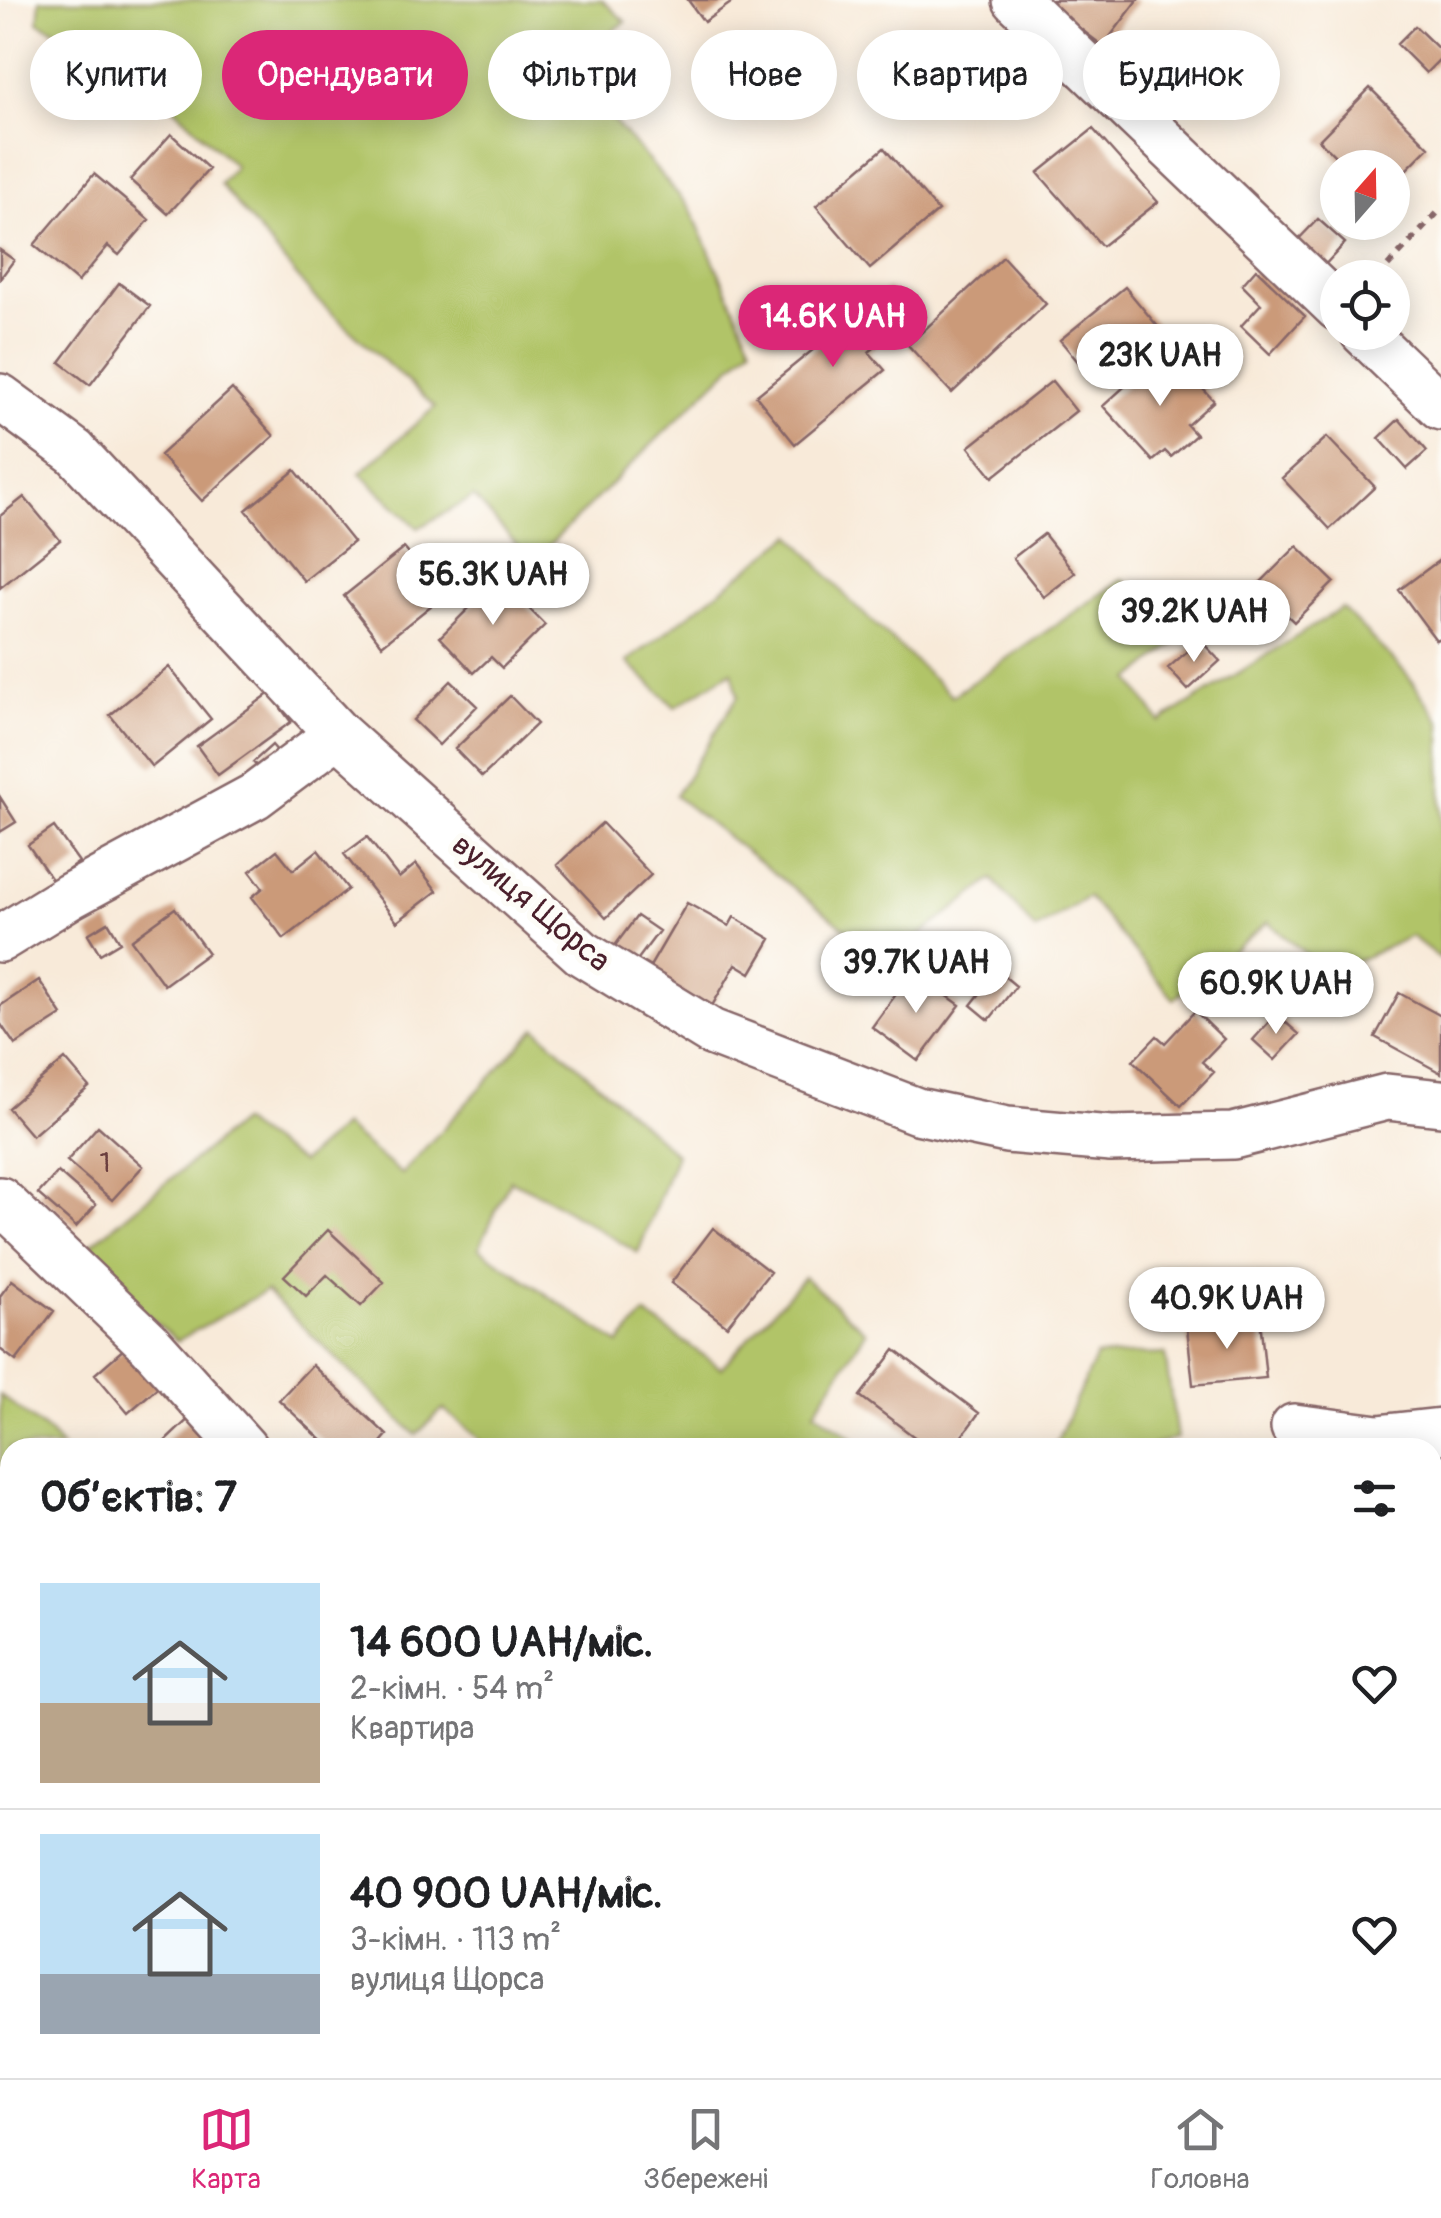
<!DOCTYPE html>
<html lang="uk">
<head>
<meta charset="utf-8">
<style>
  :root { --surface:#fff; --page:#f6f6f6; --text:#202124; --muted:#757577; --line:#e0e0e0; --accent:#db2777 }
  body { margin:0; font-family:Pangolin,sans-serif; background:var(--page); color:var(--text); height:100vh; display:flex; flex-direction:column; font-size:38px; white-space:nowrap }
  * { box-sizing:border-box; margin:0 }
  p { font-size:32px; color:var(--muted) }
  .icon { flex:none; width:55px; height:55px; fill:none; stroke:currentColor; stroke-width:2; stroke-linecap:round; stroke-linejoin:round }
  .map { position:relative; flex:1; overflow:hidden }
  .sheet { position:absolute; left:0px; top:1438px; width:1442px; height:642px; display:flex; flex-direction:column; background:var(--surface); border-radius:30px 30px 0 0; box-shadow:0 5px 25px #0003 }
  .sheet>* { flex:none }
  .guide { position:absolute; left:30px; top:30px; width:1382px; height:90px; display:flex; gap:20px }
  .needle { width:65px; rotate:20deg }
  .tools { position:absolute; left:1320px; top:150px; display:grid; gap:20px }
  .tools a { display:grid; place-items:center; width:90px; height:90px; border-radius:50%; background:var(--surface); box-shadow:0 5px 25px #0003; font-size:50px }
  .price { position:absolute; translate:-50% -85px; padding:0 22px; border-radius:35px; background:#fff; color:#222; font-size:32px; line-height:65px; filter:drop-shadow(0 2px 5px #0008) }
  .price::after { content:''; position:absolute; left:50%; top:60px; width:30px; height:22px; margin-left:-15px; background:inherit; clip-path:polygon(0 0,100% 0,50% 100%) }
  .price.on { background:var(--accent); color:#fff }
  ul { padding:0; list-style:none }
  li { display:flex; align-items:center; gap:30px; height:250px; padding:0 40px }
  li+li { border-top:2px solid var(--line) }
  li span { display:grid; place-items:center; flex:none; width:280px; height:200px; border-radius:0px; color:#555 }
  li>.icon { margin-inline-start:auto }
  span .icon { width:120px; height:120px; fill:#fffc; stroke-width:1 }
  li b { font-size:42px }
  h2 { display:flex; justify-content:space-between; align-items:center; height:120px; padding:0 40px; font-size:42px }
  .chip { padding:0 35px; border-radius:45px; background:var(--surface); box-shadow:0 5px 25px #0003; font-size:35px; line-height:90px }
  .chip.on { background:var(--accent); color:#fff }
  .dock { display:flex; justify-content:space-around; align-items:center; height:140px; border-top:2px solid var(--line); background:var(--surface); font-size:28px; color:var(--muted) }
  .dock a { display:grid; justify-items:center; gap:5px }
  .dock .on { color:var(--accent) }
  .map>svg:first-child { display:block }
  .green { fill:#b1c468; stroke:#7e724a; stroke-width:2.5 }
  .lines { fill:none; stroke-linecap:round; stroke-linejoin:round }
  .stream { stroke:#59bad7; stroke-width:11 }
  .building { fill:#cb9a79 }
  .minor-casing { stroke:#876668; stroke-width:50 }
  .path { stroke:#876668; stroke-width:6; stroke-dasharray:8 8; stroke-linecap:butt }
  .minor { stroke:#fff; stroke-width:45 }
  .labels { text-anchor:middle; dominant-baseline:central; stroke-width:10; stroke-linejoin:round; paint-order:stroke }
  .number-label { font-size:28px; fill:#6a3e3e }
  .street-label { font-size:32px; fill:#4a1f2b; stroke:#fdfcf7 }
</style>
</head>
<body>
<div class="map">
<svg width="1441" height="2078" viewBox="0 0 1441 2078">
  <rect width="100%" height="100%" fill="#fdfcf7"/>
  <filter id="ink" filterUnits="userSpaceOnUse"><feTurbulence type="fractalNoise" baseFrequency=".01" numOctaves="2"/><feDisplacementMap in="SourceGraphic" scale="20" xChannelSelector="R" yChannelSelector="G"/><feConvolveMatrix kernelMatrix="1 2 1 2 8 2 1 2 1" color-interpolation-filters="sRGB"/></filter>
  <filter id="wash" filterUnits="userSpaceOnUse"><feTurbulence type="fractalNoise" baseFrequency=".0048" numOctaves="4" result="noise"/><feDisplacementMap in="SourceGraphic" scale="40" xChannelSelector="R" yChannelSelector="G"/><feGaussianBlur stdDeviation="2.25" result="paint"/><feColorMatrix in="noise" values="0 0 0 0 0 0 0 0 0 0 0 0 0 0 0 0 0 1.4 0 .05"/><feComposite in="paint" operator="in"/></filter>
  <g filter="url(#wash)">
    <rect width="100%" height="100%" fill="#f8ead9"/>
    <path class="green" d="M40 0H602L626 22 563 63 690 208 752 346 532 562 474 497 418 528 360 473 435 407 313 296 220 184 235 166 130 65 38 22Z
      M792 535 852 603 952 696 1123 579 1180 639 1131 680 1160 722 1342 608 1406 673 1441 722V959L1411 936 1329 974 1268 922 1174 999 1088 897 1035 930 993 879 887 961 675 796 738 696 732 671 675 707 627 662Z
      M536 1028 676 1154 638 1253 542 1195 510 1180 479 1248 619 1344 645 1314 721 1368 804 1277 866 1332 815 1411 865 1447H479V1438L443 1409 416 1435 266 1291 177 1341 77 1256 240 1122 301 1163 343 1126 401 1174Z
      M1165 1354 1177 1438 1149 1447H1054L1096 1356Z
      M0 1395 48 1432 62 1447 10 1448V1869L0 1870Z
      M1441 1742V1989L1433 1997 1432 1751Z
      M1302 2070H1421L1429 2078H1309Z"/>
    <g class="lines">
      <path class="stream" d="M1435 1460 1441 1459"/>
    </g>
    <g id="blocks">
      <path class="building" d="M688 0H735L704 22Z
        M1053 0H1138L1103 46 1049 5Z
        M1415 26 1441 51V58L1426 73 1397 44Z
        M1370 88 1429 147 1392 184V168H1347L1319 140Z
        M1093 129 1158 202 1102 246 1038 173Z
        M171 134 209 169 168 214 130 180Z
        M884 148 938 211 870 269 816 206Z
        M94 174 149 220 119 255 108 246 78 282 34 245Z
        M1318 219 1345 243 1321 269 1294 244Z
        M0 250 14 260 0 279Z
        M1003 257 1046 304 952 393 908 345Z
        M1256 269 1305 316 1270 354 1241 326 1261 304 1242 285Z
        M119 283 150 306 90 385 60 362Z
        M1125 287 1159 328 1094 381 1060 340Z
        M888 289 912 317 869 352 885 370 795 444 756 396Z
        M1175 359 1214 401 1187 425 1196 435 1171 457 1165 451 1153 461 1103 406 1145 368 1154 377Z
        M1052 381 1076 411 993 477 969 447Z
        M232 389 274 436 202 501 160 455Z
        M1399 419 1427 451 1407 469 1379 438Z
        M1327 437 1375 487 1330 529 1282 478Z
        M295 470 353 542 304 581 246 510Z
        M24 497 60 540 0 588V516Z
        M1044 534 1075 573 1044 597 1013 558Z
        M1297 546 1334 582 1294 622 1257 586Z
        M404 548 443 596 382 645 344 596Z
        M1441 559V637L1436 640 1399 590Z
        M499 578 545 625 502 668 491 657 474 673 440 637Z
        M1200 640 1220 661 1188 690 1168 668Z
        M169 667 211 719 152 767 110 715Z
        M451 681 477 706 439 745 413 720Z
        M270 693 291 722 218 775 197 746Z
        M510 696 537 724 482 777 455 749Z
        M272 745 285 760 266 777 253 762Z
        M0 797 16 822 0 832Z
        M602 823 651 875 606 918 557 865Z
        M54 827 79 862 53 881 28 845Z
        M367 837 399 878 416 864 437 891 397 922 344 854Z
        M277 850 293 870 318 850 348 889 284 939 252 897 263 888 250 871Z
        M687 903 729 926 734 917 771 939 751 973 736 964 709 1011 645 975Z
        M175 908 208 953 164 985 131 940Z
        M637 916 659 931 632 967 611 951Z
        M108 922 120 942 100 954 88 934Z
        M913 971 960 1005 918 1061 872 1027Z
        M998 971 1016 986 989 1020 971 1005Z
        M39 980 62 1015 15 1045 0 1023V1006Z
        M1399 993 1441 1016V1073L1375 1037Z
        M1195 1011 1224 1039 1202 1062 1214 1072 1181 1106 1133 1061 1157 1036 1165 1043Z
        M1276 1014 1299 1034 1275 1060 1253 1040Z
        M65 1059 89 1087 32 1136 8 1108Z
        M98 1126 143 1166 112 1200 67 1161Z
        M58 1172 96 1205 76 1227 38 1194Z
        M713 1228 770 1272 727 1326 671 1283Z
        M328 1230 384 1282 361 1306 327 1275 306 1296 284 1276Z
        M12 1280 54 1311 16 1361 0 1349V1296Z
        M1260 1319 1266 1378 1193 1385 1187 1327Z
        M133 1341 166 1380 128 1413 95 1374Z
        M895 1350 979 1413 953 1448H929L860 1396Z
        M312 1365 387 1435 376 1448H330L279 1400Z
        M198 1410 225 1448H158Z
        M0 1977 10 1981V2050L0 2046Z
        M382 2070H424L443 2078H379Z
        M844 2070H919L923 2078H849Z
        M993 2070H1021L1026 2078H982Z
        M1042 2070H1090L1081 2078H1050Z
        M1201 2070H1226L1233 2078H1192Z"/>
    </g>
  </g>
  <g filter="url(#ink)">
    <use href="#blocks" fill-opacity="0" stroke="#876668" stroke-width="2.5"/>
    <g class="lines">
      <defs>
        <path id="minor" d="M1016 0 1338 308
          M1363 332 1441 407
          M0 397 75 452 338 734 582 953 711 1032 917 1111 1007 1130 1111 1139 1233 1136 1387 1097 1441 1103
          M0 939 70 896 255 796 338 734
          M0 1200 150 1344 244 1448
          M1294 1427 1378 1438 1441 1431
          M770 2078 785 2070"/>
      </defs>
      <use href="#minor" class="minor-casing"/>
      <path class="path" d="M1377 278 1441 209
        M1432 1540 1441 1529
        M1033 2070 1040 2078"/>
      <use href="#minor" class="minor"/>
    </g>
  </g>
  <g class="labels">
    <g class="number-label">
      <text x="105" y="1163">1</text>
    </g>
    <g class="street-label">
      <text transform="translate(531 903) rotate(40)">вулиця Щорса</text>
    </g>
  </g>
</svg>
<div class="tools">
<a><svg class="needle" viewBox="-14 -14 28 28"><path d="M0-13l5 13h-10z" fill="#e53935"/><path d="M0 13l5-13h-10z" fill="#757577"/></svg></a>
<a><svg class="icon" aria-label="locate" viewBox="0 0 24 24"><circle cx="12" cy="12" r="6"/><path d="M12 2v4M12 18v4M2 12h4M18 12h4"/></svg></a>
</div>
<b class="price on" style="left:833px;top:370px">14.6K UAH</b>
<b class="price" style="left:1160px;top:409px">23K UAH</b>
<b class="price" style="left:493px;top:628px">56.3K UAH</b>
<b class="price" style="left:1194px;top:665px">39.2K UAH</b>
<b class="price" style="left:916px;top:1016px">39.7K UAH</b>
<b class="price" style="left:1276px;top:1037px">60.9K UAH</b>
<b class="price" style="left:1227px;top:1352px">40.9K UAH</b>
<div class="guide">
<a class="chip">Купити</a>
<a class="chip on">Орендувати</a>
<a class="chip">Фільтри</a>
<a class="chip">Нове</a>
<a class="chip">Квартира</a>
<a class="chip">Будинок</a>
</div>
<section class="sheet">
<h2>Об’єктів: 7<svg class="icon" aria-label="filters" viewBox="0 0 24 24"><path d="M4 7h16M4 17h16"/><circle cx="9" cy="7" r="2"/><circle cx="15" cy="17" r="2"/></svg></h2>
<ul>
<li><span style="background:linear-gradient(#bfe0f5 60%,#b9a48a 0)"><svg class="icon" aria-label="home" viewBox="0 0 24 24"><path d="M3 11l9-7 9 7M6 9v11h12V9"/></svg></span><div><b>14 600 UAH/міс.</b><p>2-кімн. · 54 m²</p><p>Квартира</p></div><svg class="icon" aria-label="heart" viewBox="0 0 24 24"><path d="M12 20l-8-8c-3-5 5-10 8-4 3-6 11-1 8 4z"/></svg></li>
<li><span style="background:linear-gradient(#bfe0f5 70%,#9aa5b1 0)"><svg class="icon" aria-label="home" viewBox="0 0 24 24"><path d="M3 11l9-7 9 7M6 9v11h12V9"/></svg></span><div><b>40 900 UAH/міс.</b><p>3-кімн. · 113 m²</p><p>вулиця Щорса</p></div><svg class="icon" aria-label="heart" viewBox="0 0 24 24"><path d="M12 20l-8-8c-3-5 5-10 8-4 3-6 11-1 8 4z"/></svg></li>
</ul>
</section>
</div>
<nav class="dock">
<a class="on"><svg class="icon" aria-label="map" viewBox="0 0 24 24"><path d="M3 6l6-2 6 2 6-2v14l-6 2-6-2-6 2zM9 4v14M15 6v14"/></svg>Карта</a>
<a><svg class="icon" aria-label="saved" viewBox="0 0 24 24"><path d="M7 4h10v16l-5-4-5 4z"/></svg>Збережені</a>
<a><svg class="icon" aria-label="home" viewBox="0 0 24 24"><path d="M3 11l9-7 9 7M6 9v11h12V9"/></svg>Головна</a>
</nav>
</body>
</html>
